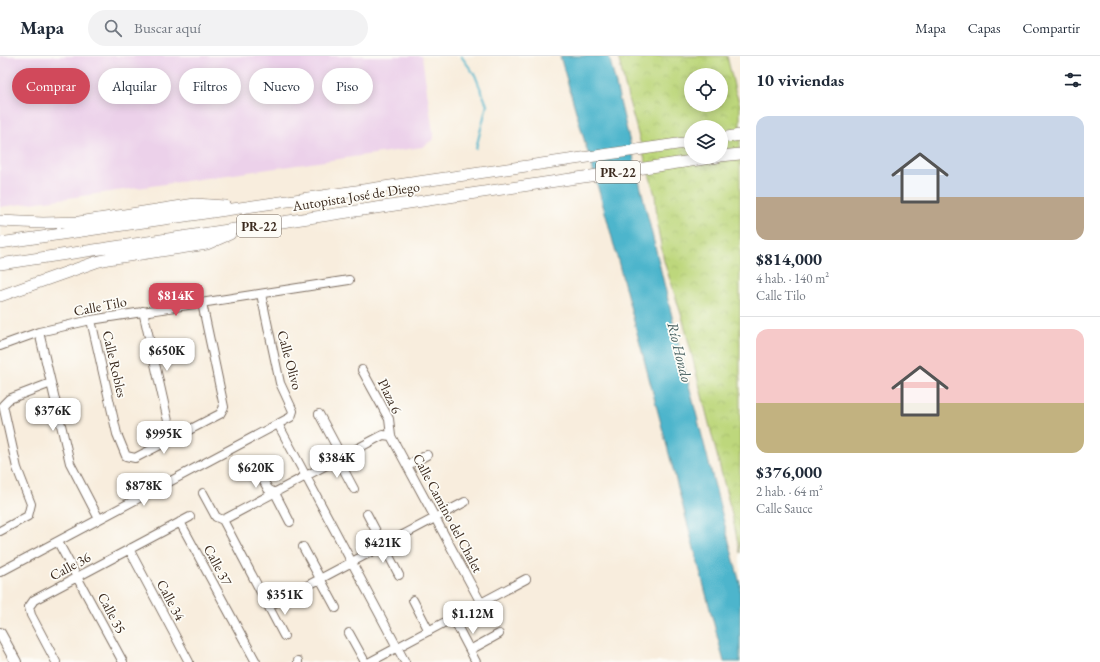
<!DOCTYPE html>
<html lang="es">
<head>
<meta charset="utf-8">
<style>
  :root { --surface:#fff; --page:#f2f2f3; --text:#1f2937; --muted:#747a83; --line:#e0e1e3; --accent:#d1495b }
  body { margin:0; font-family:"EB Garamond",serif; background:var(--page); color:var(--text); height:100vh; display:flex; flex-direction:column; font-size:15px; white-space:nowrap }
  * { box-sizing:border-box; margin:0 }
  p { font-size:13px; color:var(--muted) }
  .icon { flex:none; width:22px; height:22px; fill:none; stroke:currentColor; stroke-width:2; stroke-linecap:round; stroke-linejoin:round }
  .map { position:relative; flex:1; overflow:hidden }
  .sheet { display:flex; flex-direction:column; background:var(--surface); width:360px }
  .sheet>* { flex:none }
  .hud { position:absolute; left:12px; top:12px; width:380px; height:36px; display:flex; gap:8px }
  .tools { position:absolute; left:684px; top:12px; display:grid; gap:8px }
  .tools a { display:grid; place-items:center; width:44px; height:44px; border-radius:50%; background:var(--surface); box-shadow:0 2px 10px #0003; font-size:20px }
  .price { position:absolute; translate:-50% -34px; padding:0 9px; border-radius:8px; background:#fff; color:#222; font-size:13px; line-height:26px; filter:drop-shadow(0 1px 2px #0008) }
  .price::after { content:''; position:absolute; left:50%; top:24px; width:12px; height:9px; margin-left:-6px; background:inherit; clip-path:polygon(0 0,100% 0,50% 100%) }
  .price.active { background:var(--accent); color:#fff }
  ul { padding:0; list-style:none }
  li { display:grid; align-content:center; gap:8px; height:212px; padding:0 16px }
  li+li { border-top:1px solid var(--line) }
  li span { display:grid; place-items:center; height:124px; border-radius:12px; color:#555 }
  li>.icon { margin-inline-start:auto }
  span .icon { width:72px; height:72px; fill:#fffc; stroke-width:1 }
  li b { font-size:17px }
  h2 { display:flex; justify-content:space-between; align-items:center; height:48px; padding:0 16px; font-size:17px }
  .chip { padding:0 14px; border-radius:18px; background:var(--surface); box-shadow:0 2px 10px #0003; font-size:14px; line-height:36px }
  .chip.active { background:var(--accent); color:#fff }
  header { display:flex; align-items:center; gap:24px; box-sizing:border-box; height:56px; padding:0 20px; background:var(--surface); border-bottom:1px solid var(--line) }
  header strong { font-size:19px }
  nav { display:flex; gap:22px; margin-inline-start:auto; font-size:14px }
  .search { width:280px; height:36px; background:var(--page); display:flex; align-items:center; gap:10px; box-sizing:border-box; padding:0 14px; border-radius:22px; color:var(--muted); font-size:15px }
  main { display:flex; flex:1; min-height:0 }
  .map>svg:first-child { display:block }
  .built { fill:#ecd1ea }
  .park { fill:url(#park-crowns); stroke:#7c804d; fill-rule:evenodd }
  .water { fill:#4eb5cc; stroke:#447075 }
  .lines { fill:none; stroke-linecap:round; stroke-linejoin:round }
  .stream { stroke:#4eb5cc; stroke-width:2 }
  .minor-casing { stroke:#7d6e61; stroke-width:10 }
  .major-casing { stroke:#7d6e61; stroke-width:12 }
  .highway-casing { stroke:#7d6e61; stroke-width:12 }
  .minor { stroke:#fff; stroke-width:8 }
  .major { stroke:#fff; stroke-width:10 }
  .highway { stroke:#fff; stroke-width:11 }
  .labels { text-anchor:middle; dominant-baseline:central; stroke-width:3.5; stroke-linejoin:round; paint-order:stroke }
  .shield { fill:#fdfcf7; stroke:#75695f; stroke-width:1 }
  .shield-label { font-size:13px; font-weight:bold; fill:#3b2a1e }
  .street-label { font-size:14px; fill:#3b2a1e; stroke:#fdfcf7 }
  .water-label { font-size:15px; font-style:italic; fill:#425b5b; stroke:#fdfcf7 }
</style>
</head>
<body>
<header>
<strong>Mapa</strong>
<div class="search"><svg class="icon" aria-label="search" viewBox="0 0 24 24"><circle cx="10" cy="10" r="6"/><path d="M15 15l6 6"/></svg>Buscar aquí</div>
<nav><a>Mapa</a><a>Capas</a><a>Compartir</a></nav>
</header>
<main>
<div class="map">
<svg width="740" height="606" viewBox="0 0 740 606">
  <defs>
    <pattern id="park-crowns" width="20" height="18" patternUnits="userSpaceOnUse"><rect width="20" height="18" fill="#bdd77c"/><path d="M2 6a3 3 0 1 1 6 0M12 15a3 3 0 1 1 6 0" fill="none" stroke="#a3b96b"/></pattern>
  </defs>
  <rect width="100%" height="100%" fill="#fdfcf7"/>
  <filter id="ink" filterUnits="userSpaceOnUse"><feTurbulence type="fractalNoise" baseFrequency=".025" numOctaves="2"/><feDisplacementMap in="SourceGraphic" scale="8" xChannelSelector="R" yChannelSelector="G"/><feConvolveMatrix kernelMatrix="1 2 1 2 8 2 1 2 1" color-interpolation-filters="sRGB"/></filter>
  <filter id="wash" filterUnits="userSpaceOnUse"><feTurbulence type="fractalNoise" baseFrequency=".012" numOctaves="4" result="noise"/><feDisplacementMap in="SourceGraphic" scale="16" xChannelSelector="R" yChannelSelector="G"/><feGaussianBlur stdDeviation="0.9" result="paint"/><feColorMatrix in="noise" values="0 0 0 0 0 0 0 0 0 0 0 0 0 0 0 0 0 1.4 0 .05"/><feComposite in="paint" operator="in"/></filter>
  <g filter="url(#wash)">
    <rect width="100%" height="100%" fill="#f8eddd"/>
    <path class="built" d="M0 0H422L434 83 422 91 68 142 0 151Z"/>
    <path class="park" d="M618 0H727L735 34 740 49V497L732 459 683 264 664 205 658 173 655 139 628 42ZM691 19H721V49H691ZM691 71H721V101H691Z"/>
    <path class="water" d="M560 0H609L683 306 740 528V606H724L607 163Z"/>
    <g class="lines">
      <path class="stream" d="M461 0 475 19 487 49 476 92"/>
    </g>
  </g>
  <g filter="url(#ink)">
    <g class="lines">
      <defs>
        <path id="minor" d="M143 255 168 365 175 382
          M91 264 117 378 126 400 135 402 220 358 224 351 202 247
          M39 276 70 407 99 463
          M0 290 39 276 91 264 349 224
          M362 314 389 363 391 380 481 547
          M319 358 342 401
          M278 368 405 606
          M338 403 354 433
          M408 409 427 399
          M256 411 268 433 275 437 290 466
          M203 437 216 461 223 464
          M367 458 399 519
          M223 464 383 379 391 380
          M223 464 284 580
          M180 466 256 606
          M0 475 28 460 31 448 17 412 3 349 9 343 51 327
          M58 486 123 606
          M303 491 336 552
          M129 493 189 606
          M0 516 291 361 293 355 280 327 261 238
          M413 544 429 575
          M269 550 465 446
          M453 562 476 606
          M349 577 365 606
          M470 594 499 578
          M298 605V606
          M56 606 31 559 29 551 34 544 190 461
          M370 606 526 523"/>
        <path id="major" d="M0 577 16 606"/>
        <path id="highway" d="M721 82 740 79
          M721 100 740 98
          M0 165 43 167 79 166 195 148 225 150
          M0 187 691 86
          M0 208 718 101
          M0 240 96 206 108 203 207 188 230 178"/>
      </defs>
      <use href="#minor" class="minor-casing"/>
      <use href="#major" class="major-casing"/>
      <use href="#highway" class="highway-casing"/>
      <use href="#minor" class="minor"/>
      <use href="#major" class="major"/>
      <use href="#highway" class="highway"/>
    </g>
  </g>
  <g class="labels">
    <g class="shield">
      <rect x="596" y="105" width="44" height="22" rx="3"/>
      <rect x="237" y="159" width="44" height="22" rx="3"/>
    </g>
    <g class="shield-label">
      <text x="618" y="116">PR-22</text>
      <text x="259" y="170">PR-22</text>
    </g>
    <g class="street-label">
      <text transform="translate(356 140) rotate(-9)">Autopista José de Diego</text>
      <text transform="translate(100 250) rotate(-11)">Calle Tilo</text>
      <text transform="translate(290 304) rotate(75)">Calle Olivo</text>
      <text transform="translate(115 308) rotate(77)">Calle Robles</text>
      <text transform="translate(390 340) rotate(64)">Plaza 6</text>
      <text transform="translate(448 457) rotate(62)">Calle Camino del Chalet</text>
      <text transform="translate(218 509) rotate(62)">Calle 37</text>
      <text transform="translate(70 510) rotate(-28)">Calle 36</text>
      <text transform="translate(171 544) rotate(62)">Calle 34</text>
      <text transform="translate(112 557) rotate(62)">Calle 35</text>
    </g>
    <g class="water-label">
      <text transform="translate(680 296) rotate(76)">Río Hondo</text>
    </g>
  </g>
</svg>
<div class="tools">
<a><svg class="icon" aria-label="locate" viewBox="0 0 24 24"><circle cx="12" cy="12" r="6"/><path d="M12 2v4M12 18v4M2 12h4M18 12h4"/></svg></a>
<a><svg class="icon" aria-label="layers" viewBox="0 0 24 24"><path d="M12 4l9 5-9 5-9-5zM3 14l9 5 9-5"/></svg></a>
</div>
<b class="price active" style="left:176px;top:261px">$814K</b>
<b class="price" style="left:167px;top:316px">$650K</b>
<b class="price" style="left:53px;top:376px">$376K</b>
<b class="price" style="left:164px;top:399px">$995K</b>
<b class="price" style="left:337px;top:423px">$384K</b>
<b class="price" style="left:256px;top:433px">$620K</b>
<b class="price" style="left:144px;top:451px">$878K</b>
<b class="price" style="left:383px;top:508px">$421K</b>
<b class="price" style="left:285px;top:560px">$351K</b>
<b class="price" style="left:473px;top:579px">$1.12M</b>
<div class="hud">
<a class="chip active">Comprar</a>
<a class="chip">Alquilar</a>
<a class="chip">Filtros</a>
<a class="chip">Nuevo</a>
<a class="chip">Piso</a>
</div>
</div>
<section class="sheet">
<h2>10 viviendas<svg class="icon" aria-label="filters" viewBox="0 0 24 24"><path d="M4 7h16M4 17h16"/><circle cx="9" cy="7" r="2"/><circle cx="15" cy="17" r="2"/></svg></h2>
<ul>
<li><span style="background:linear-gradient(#c9d6e8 65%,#b9a48a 0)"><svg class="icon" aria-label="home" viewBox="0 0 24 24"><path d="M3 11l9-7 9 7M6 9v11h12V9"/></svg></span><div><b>$814,000</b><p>4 hab. · 140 m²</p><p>Calle Tilo</p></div></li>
<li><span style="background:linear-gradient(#f6c9c9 60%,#c2b280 0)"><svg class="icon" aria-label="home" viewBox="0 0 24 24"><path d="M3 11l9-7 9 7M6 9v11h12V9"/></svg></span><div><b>$376,000</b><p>2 hab. · 64 m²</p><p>Calle Sauce</p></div></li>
</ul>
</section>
</main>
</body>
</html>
